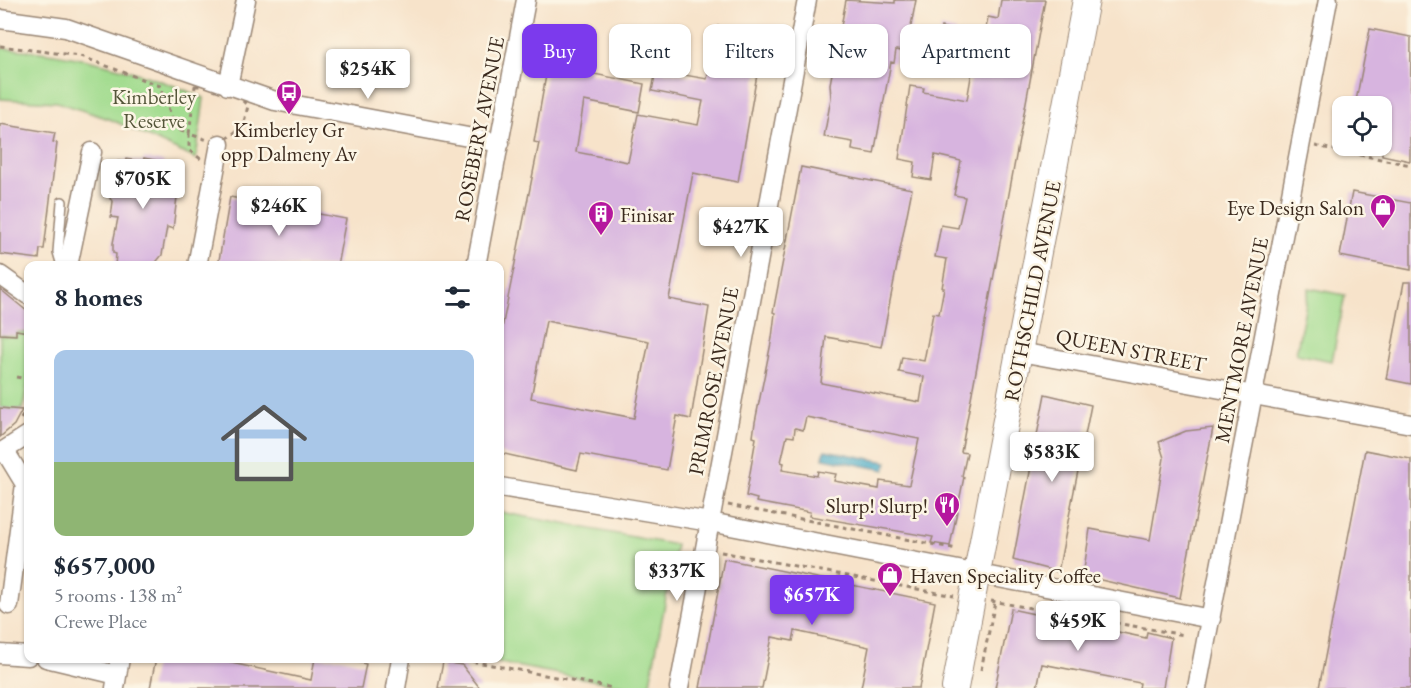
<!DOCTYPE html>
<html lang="en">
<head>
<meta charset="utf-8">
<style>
  :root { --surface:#fff; --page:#f2f2f3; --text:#1f2937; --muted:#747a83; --accent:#7c3aed }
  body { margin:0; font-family:"EB Garamond",serif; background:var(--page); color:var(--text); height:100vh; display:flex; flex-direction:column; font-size:22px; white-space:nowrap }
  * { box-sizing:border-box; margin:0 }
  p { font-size:20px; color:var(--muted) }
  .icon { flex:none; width:33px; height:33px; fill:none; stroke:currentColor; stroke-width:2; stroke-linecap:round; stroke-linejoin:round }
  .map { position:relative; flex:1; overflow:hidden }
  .side { position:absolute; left:24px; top:261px; width:480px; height:402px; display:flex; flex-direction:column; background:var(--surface); border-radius:12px; box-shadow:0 2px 4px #0004 }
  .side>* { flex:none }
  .top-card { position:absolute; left:522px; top:24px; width:570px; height:54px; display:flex; gap:12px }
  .tools { position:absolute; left:1332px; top:96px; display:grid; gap:12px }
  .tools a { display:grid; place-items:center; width:60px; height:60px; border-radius:12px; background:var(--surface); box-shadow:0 2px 4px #0004; font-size:30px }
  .price { position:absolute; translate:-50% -51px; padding:0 14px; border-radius:6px; background:#fff; color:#222; font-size:20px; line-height:39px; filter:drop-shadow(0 2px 3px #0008) }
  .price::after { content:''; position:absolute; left:50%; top:36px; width:18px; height:14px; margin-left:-9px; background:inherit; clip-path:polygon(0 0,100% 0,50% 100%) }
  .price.on { background:var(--accent); color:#fff }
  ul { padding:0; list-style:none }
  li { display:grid; align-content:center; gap:12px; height:318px; padding:0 30px }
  li span { display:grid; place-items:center; height:186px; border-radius:12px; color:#555 }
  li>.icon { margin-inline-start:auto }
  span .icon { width:108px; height:108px; fill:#fffc; stroke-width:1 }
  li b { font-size:26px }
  h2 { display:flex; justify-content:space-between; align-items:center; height:72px; padding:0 30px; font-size:26px }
  .tag { padding:0 21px; border-radius:12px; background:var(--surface); box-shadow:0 2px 4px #0004; font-size:21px; line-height:54px }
  .tag.on { background:var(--accent); color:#fff }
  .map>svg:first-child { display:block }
  .green { fill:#a2dc8f; stroke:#6e8356; stroke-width:1.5 }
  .water { fill:#49abc8; stroke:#426a73; stroke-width:1.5 }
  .building { fill:#d7b4df; fill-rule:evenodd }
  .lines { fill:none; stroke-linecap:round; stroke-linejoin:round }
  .lane-casing { stroke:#998674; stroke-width:12 }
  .street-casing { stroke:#998674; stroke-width:21 }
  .secondary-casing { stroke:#998674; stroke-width:28 }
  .path { stroke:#998674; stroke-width:3; stroke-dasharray:4.5 4.5; stroke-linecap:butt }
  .lane { stroke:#fff; stroke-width:9 }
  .street { stroke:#fff; stroke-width:18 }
  .secondary { stroke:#fff; stroke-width:26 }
  .labels { text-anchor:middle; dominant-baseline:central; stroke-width:5; stroke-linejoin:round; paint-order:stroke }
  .park-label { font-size:21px; fill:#55563a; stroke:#fcf5e5 }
  .poi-label { font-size:21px; fill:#3b2a1e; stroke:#fcf5e5; text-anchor:end }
  .street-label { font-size:21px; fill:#3b2a1e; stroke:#fcf5e5 }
</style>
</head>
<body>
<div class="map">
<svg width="1411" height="688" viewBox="0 0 1411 688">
  <rect width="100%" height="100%" fill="#fcf5e5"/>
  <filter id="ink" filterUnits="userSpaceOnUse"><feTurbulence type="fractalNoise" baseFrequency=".0167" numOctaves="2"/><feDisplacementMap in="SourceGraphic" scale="12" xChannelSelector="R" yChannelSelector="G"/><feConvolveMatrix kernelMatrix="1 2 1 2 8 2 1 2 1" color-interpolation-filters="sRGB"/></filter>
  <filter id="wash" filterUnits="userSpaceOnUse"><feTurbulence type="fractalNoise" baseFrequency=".008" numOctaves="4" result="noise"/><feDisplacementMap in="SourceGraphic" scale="24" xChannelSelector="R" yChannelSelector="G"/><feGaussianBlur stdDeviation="1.35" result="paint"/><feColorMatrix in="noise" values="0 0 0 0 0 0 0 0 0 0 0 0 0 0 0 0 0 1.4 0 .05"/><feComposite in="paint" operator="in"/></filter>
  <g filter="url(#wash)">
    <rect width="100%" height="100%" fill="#f7e3ca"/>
    <path class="green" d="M0 48C73 53 137 69 204 98L196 159 112 120 57 102 0 99Z
      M1309 288 1345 295 1332 361 1296 354Z
      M17 332 28 333V384L22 410 0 408V335L16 337Z
      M500 512 676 545 649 688H635L478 659 500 658Z"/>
    <path class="water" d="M825 450 887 462 885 470 823 458Z"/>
    <g id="blocks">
      <path class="building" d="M846 0 895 3V0H916L909 36 938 42 941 27 956 31 955 40 983 46 988 17 998 19 1001 0H1045L961 452 967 453 962 476 964 477 950 546 931 543 933 537 809 516 810 512 756 502 757 499 746 496 756 438 753 437 755 422 772 338 775 313 773 312 801 167 912 189 881 347 826 337 821 383 920 402 924 377 899 372 902 357 924 361 933 313 939 314 944 288H942L947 259 935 257 941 225 958 228 965 197 954 195 961 161 935 155 931 180 913 177 915 162 899 159 910 86 924 88 923 92 967 100 974 60 948 55 947 60 896 50 894 63 891 62 874 154 852 150 853 142 824 137 831 98 830 84ZM806 417 919 439 909 485 880 481 879 489 834 481 836 474 818 471 817 476 782 470 784 463 781 462 787 436 794 437 795 428 803 430Z
        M718 26 764 35 738 182 693 173 669 299 709 307 691 419 677 416 667 470 581 454 577 470 500 453V338L539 143 534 142 550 53 586 59 584 67H590L589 73 644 84 639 112 584 101 576 152 628 162 638 114 698 125 703 101 652 91 656 70 707 79ZM546 321 649 341 634 418 531 398Z
        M1370 29 1411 37 1410 161 1382 155V106H1355Z
        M0 124 55 133 53 142 57 143 44 249H40L39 259 0 254Z
        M144 158 164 162 163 166 174 168V172L180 173 173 229 167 227 162 255 153 266H115L116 254 113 253V243L118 218 111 217 113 201 110 199 118 161 125 162 126 159 143 162Z
        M1352 192 1411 203V270L1340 256Z
        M230 197 346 219 337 266H218Z
        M1404 282H1411V384L1386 379Z
        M0 289 28 312V332L16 330V335L0 334Z
        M1045 394 1091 405 1058 572 1013 560Z
        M0 408 22 410 14 425 0 437Z
        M1213 428 1180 598 1083 576 1090 529 1150 540 1164 458 1159 442 1186 431Z
        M1365 450 1411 459V688H1319Z
        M724 559 935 602 919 688H861L869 647 795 631 793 641 772 637 762 688H700Z
        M1011 609 1146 638 1147 632 1171 638 1163 688H1139L1140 683 1042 664 1037 688H995Z
        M156 658H208L311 680 315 658H340L366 664 361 688H150Z
        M443 662 462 665 480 688H438Z"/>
    </g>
  </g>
  <g filter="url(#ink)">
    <use href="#blocks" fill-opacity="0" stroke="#998674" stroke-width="1.5"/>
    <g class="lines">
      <defs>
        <path id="lane" d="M62 266 58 252 62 202"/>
        <path id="street" d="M0 19 66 28 275 101 500 143
          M228 86 246 0
          M68 266 92 152
          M197 266 220 144
          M476 266 526 0
          M0 275 28 295
          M1020 352 1411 424
          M5 451 25 484 9 605
          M0 453 28 435
          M500 487 710 522 1211 619
          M0 654 28 656
          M46 658 117 675
          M115 688 120 658
          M396 688 401 658
          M679 688 807 0
          M1197 688 1328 0"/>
        <path id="secondary" d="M955 688 1086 0"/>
      </defs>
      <use href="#lane" class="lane-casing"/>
      <use href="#street" class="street-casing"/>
      <use href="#secondary" class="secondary-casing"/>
      <path class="path" d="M0 46 80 56 160 86 176 129 189 134V150L202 160
        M195 86H228L248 106 243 126 220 144 189 134Z
        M1315 146 1411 165
        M16 377 28 379
        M21 419 28 406
        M728 505 957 549
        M721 552 954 596
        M991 601 1184 635
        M455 658 613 688
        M981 670 995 602"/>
      <use href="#lane" class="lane"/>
      <use href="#street" class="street"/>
      <use href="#secondary" class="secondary"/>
    </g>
  </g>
  <defs>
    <symbol id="bus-pin" viewBox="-11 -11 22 30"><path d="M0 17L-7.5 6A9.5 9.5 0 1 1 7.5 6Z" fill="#b5179e" stroke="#fcf5e5"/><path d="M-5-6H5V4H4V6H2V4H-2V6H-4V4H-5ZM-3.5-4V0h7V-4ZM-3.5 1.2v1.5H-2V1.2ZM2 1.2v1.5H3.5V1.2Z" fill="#fff"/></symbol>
    <symbol id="shop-pin" viewBox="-11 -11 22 30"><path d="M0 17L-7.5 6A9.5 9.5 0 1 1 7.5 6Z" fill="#b5179e" stroke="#fcf5e5"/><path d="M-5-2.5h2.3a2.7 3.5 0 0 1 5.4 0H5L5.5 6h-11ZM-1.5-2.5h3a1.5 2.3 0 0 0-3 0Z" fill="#fff"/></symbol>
    <symbol id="building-pin" viewBox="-11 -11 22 30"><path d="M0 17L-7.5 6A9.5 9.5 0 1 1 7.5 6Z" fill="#b5179e" stroke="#fcf5e5"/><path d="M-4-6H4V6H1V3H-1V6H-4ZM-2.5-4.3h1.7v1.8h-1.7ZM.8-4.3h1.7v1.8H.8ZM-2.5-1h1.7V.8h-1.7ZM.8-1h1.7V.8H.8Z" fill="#fff"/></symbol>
    <symbol id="restaurant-pin" viewBox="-11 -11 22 30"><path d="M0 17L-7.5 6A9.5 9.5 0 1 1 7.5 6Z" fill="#b5179e" stroke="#fcf5e5"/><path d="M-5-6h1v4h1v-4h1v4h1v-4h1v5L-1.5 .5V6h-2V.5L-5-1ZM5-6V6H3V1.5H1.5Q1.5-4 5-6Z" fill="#fff"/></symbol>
  </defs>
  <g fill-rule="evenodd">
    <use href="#bus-pin" x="274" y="78" width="30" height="40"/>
    <use href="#shop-pin" x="1368" y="192" width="30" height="40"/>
    <use href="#building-pin" x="586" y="199" width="30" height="40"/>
    <use href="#restaurant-pin" x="932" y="490" width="30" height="40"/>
    <use href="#shop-pin" x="875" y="560" width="30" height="40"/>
  </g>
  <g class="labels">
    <g class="park-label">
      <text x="154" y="96">Kimberley<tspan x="154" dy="24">Reserve</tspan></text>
    </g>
    <g class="poi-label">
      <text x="289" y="129" text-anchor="middle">Kimberley Gr<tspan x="289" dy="24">opp Dalmeny Av</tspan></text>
      <text x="1364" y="207">Eye Design Salon</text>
      <text x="620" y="214" text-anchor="start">Finisar</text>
      <text x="928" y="505">Slurp! Slurp!</text>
      <text x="910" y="575" text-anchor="start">Haven Speciality Coffee</text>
    </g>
    <g class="street-label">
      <text transform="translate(479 129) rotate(-79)">ROSEBERY AVENUE</text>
      <text transform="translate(1032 291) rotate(-79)">ROTHSCHILD AVENUE</text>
      <text transform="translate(1241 340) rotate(-79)">MENTMORE AVENUE</text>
      <text transform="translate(1131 350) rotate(11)">QUEEN STREET</text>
      <text transform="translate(713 381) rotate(-79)">PRIMROSE AVENUE</text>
    </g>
  </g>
</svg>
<div class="tools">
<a><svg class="icon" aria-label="locate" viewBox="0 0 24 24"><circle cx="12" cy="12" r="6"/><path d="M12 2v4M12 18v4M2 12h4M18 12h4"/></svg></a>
</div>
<b class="price" style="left:368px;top:100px">$254K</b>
<b class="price" style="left:143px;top:210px">$705K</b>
<b class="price" style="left:279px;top:237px">$246K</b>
<b class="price" style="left:741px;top:258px">$427K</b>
<b class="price" style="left:1052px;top:483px">$583K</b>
<b class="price" style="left:677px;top:602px">$337K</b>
<b class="price on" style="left:812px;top:626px">$657K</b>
<b class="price" style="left:1078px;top:652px">$459K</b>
<div class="top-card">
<a class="tag on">Buy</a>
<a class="tag">Rent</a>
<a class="tag">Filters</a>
<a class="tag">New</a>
<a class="tag">Apartment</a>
</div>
<section class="side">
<h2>8 homes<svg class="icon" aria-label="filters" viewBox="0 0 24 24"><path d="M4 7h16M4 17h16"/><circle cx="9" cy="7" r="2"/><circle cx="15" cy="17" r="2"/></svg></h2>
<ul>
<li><span style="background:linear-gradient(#a9c7e8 60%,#8fb573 0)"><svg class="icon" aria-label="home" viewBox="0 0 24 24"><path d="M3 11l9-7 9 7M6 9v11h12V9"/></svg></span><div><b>$657,000</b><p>5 rooms · 138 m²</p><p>Crewe Place</p></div></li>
</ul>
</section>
</div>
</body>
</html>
